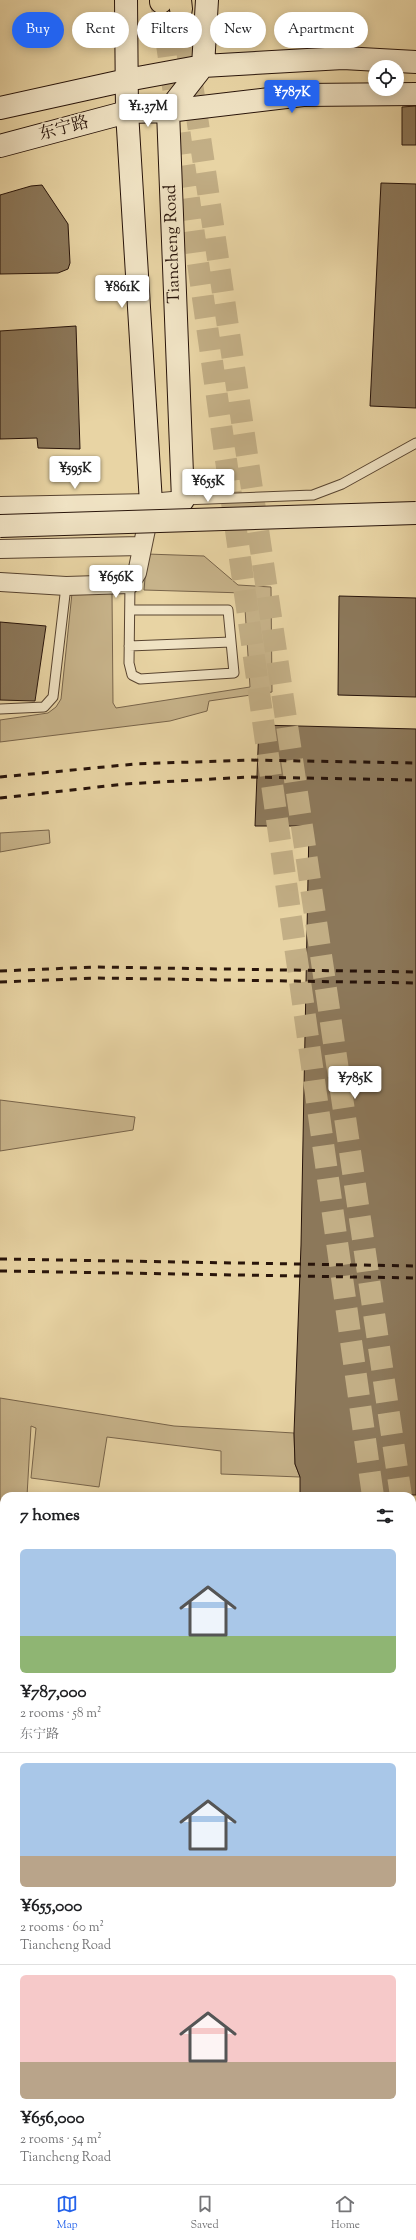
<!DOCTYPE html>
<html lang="en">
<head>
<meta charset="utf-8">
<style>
  :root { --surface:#fff; --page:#f6f6f6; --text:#202124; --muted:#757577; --line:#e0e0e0; --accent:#2563eb }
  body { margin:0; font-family:"Sorts Mill Goudy","Noto Serif SC",serif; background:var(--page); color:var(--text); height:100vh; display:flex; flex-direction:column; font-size:15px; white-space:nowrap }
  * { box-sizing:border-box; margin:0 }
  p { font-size:13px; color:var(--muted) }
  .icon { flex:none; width:22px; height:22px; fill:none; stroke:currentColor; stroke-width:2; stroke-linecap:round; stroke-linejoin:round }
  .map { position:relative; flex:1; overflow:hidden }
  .sheet { position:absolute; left:0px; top:1492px; width:416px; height:692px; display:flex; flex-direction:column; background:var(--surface); border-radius:12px 12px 0 0; box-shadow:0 2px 10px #0003 }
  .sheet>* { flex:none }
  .banner { position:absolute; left:12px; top:12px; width:392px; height:36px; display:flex; gap:8px }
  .buttons { position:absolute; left:368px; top:60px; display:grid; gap:8px }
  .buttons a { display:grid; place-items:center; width:36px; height:36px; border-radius:50%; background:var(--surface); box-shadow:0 2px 10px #0003; font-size:20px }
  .price { position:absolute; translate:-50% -34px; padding:0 9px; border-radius:4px; background:#fff; color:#222; font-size:13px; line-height:26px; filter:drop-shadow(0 1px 2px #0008) }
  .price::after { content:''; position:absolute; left:50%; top:24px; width:12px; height:9px; margin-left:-6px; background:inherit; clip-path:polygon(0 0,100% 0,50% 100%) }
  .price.selected { background:var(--accent); color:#fff }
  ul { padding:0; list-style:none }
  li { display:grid; align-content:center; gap:8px; height:212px; padding:0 20px }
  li+li { border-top:1px solid var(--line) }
  li span { display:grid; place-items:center; height:124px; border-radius:6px; color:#555 }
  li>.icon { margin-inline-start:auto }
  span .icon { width:72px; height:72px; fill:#fffc; stroke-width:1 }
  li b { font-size:17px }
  h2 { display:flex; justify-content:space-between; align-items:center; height:48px; padding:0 20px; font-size:17px }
  .tag { padding:0 14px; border-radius:18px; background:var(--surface); box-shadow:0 2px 10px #0003; font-size:14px; line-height:36px }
  .tag.selected { background:var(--accent); color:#fff }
  .dock { display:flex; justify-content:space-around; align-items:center; height:56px; border-top:1px solid var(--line); background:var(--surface); font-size:11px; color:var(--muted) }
  .dock a { display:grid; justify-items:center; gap:2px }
  .dock .selected { color:var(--accent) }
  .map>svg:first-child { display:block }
  .green { fill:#c7b38a; stroke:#78644a }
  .building { fill:#8c785a; stroke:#28140a }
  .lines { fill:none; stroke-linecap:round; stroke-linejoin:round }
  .primary-tunnel { stroke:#c2ae85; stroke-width:22; stroke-dasharray:22 11; stroke-linecap:butt }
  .service-casing { stroke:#584430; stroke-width:11 }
  .minor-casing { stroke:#584430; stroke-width:20 }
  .tertiary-casing { stroke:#584430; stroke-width:24 }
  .secondary-casing { stroke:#28140a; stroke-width:24 }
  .primary-casing { stroke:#28140a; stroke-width:24 }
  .service { stroke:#f0e3c4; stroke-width:9 }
  .minor { stroke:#f0e3c4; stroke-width:18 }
  .tertiary { stroke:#f0e3c4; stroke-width:22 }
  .secondary { stroke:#f0e3c4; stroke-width:22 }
  .primary { stroke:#e8d4a4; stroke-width:22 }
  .rail { stroke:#28140a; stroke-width:3; stroke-dasharray:7 7; stroke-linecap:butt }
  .service-bridge-casing { stroke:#584430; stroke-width:11; stroke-linecap:butt }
  .secondary-bridge-casing { stroke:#28140a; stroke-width:24; stroke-linecap:butt }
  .service-bridge { stroke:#f0e3c4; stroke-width:9 }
  .secondary-bridge { stroke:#f0e3c4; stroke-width:22 }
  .labels { text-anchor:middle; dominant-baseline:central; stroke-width:3.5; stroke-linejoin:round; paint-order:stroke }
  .street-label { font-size:17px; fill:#28140a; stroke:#f0e3c4 }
</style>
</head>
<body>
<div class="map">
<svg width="416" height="2184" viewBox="0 0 416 2184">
  <rect width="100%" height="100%" fill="#e8d4a4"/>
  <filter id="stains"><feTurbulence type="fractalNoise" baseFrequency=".005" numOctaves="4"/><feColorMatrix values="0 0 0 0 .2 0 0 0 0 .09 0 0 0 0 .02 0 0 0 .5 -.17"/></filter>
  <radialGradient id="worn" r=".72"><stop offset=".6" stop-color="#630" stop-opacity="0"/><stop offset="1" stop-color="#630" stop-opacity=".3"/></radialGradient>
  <path class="green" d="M147 554 204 556 238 585 271 587 272 692 209 701 207 711 170 721 0 742V720L48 713 56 707 61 699 72 593H112L113 703 116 708 250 687 244 593 144 590Z
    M49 830 50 843 0 852V833Z
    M0 1100 135 1117 133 1130 0 1151Z
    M0 1398 174 1426 294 1433 295 1464 300 1477 221 1474V1451L107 1437 99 1487 31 1478 36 1428 31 1426 27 1496H4V1504H0Z"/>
  <path class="building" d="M416 106V145H402V107Z
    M381 183 416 184V408L370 406Z
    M42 185 68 224 70 263 68 269 58 273 0 274V195L31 186Z
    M76 326 80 449 38 448 37 438 0 439V331Z
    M339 596 416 598V697L338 695Z
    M0 622 46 626 35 701 0 700Z
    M259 725 416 729V1495L300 1494V1477L295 1464 294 1433 301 1245 309 826H255Z"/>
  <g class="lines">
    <path class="primary-tunnel" d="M161 2 373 1496
      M181 9 401 1496
      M412 1570 416 1597
      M412 1773 416 1801"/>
    <defs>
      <path id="service" d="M183 500 313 495 342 484 416 443
        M130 610H228L234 673 140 679 132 675 129 663 130 584
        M129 646 231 642
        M0 709 44 707 53 697 66 586
        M412 1512 416 1513
        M412 1593H416
        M412 1625H416
        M275 2184 276 2180"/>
      <path id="minor" d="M0 506 151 503 183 500
        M0 549 141 546
        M0 582 66 586 130 584 137 573 150 510
        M0 1570 4 1573
        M0 1771 4 1774
        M0 1927H4"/>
      <path id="tertiary" d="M0 1525H4
        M111 2180V2184"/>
      <path id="secondary" d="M126 0 127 112 151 503
        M0 108 127 80 203 66 343 58 416 62
        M0 146 127 112 168 111 303 95 416 94
        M183 500 168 111 203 66 207 0
        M412 1555H416
        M0 2019H4
        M412 2024H416
        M0 2057H4
        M412 2062H416"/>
      <path id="primary" d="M161 0V2
        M180 0 181 9"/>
    </defs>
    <use href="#service" class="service-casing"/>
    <use href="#minor" class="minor-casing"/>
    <use href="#tertiary" class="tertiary-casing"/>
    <use href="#secondary" class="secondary-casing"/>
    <use href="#primary" class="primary-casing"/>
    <use href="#service" class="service"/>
    <use href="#minor" class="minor"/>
    <use href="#tertiary" class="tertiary"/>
    <use href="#secondary" class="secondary"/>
    <use href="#primary" class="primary"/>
    <path class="rail" d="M0 777 135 764 249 760 416 763
      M0 798 125 784 249 777 416 780
      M0 971 95 967 416 972
      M0 982 96 978 416 983
      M0 1259 416 1266
      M0 1271 416 1278"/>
    <defs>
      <path id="service-bridge" d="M412 1574H416"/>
      <path id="secondary-bridge" d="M0 526 416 513"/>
    </defs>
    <use href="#service-bridge" class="service-bridge-casing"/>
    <use href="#secondary-bridge" class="secondary-bridge-casing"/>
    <use href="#service-bridge" class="service-bridge"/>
    <use href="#secondary-bridge" class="secondary-bridge"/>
  </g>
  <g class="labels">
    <g class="street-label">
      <text transform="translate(64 129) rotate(-15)">东宁路</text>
      <text transform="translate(173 244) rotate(-92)">Tiancheng Road</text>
    </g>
  </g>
  <rect width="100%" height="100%" filter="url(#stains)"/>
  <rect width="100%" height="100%" fill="url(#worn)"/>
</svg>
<div class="buttons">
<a><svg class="icon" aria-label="locate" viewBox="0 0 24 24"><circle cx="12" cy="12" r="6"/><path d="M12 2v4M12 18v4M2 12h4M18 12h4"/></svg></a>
</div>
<b class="price selected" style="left:292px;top:114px">¥787K</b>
<b class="price" style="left:148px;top:128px">¥1.37M</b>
<b class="price" style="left:122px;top:309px">¥861K</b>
<b class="price" style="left:75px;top:490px">¥595K</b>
<b class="price" style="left:208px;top:503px">¥655K</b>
<b class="price" style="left:116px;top:599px">¥656K</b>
<b class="price" style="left:355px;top:1100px">¥785K</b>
<div class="banner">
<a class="tag selected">Buy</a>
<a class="tag">Rent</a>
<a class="tag">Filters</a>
<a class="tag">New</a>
<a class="tag">Apartment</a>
</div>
<section class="sheet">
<h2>7 homes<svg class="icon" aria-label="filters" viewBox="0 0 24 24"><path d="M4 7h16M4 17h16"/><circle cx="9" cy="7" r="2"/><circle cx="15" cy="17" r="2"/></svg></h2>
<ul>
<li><span style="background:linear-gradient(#a9c7e8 70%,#8fb573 0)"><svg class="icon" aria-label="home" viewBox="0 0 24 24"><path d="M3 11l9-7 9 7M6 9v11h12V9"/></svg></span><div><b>¥787,000</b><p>2 rooms · 58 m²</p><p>东宁路</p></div></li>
<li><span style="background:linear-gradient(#a9c7e8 75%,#b9a48a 0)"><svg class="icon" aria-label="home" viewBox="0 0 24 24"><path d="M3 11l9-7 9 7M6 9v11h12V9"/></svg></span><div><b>¥655,000</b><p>2 rooms · 60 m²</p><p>Tiancheng Road</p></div></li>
<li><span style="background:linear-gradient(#f6c9c9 70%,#b9a48a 0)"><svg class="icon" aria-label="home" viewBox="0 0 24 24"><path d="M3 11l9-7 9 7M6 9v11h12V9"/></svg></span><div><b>¥656,000</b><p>2 rooms · 54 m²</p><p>Tiancheng Road</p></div></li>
</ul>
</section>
</div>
<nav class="dock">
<a class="selected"><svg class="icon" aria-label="map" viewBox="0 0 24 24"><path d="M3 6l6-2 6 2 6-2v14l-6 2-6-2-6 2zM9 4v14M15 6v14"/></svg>Map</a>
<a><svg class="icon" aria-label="saved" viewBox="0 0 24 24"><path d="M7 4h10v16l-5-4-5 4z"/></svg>Saved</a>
<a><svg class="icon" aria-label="home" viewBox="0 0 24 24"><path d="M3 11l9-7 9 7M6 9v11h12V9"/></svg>Home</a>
</nav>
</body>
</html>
